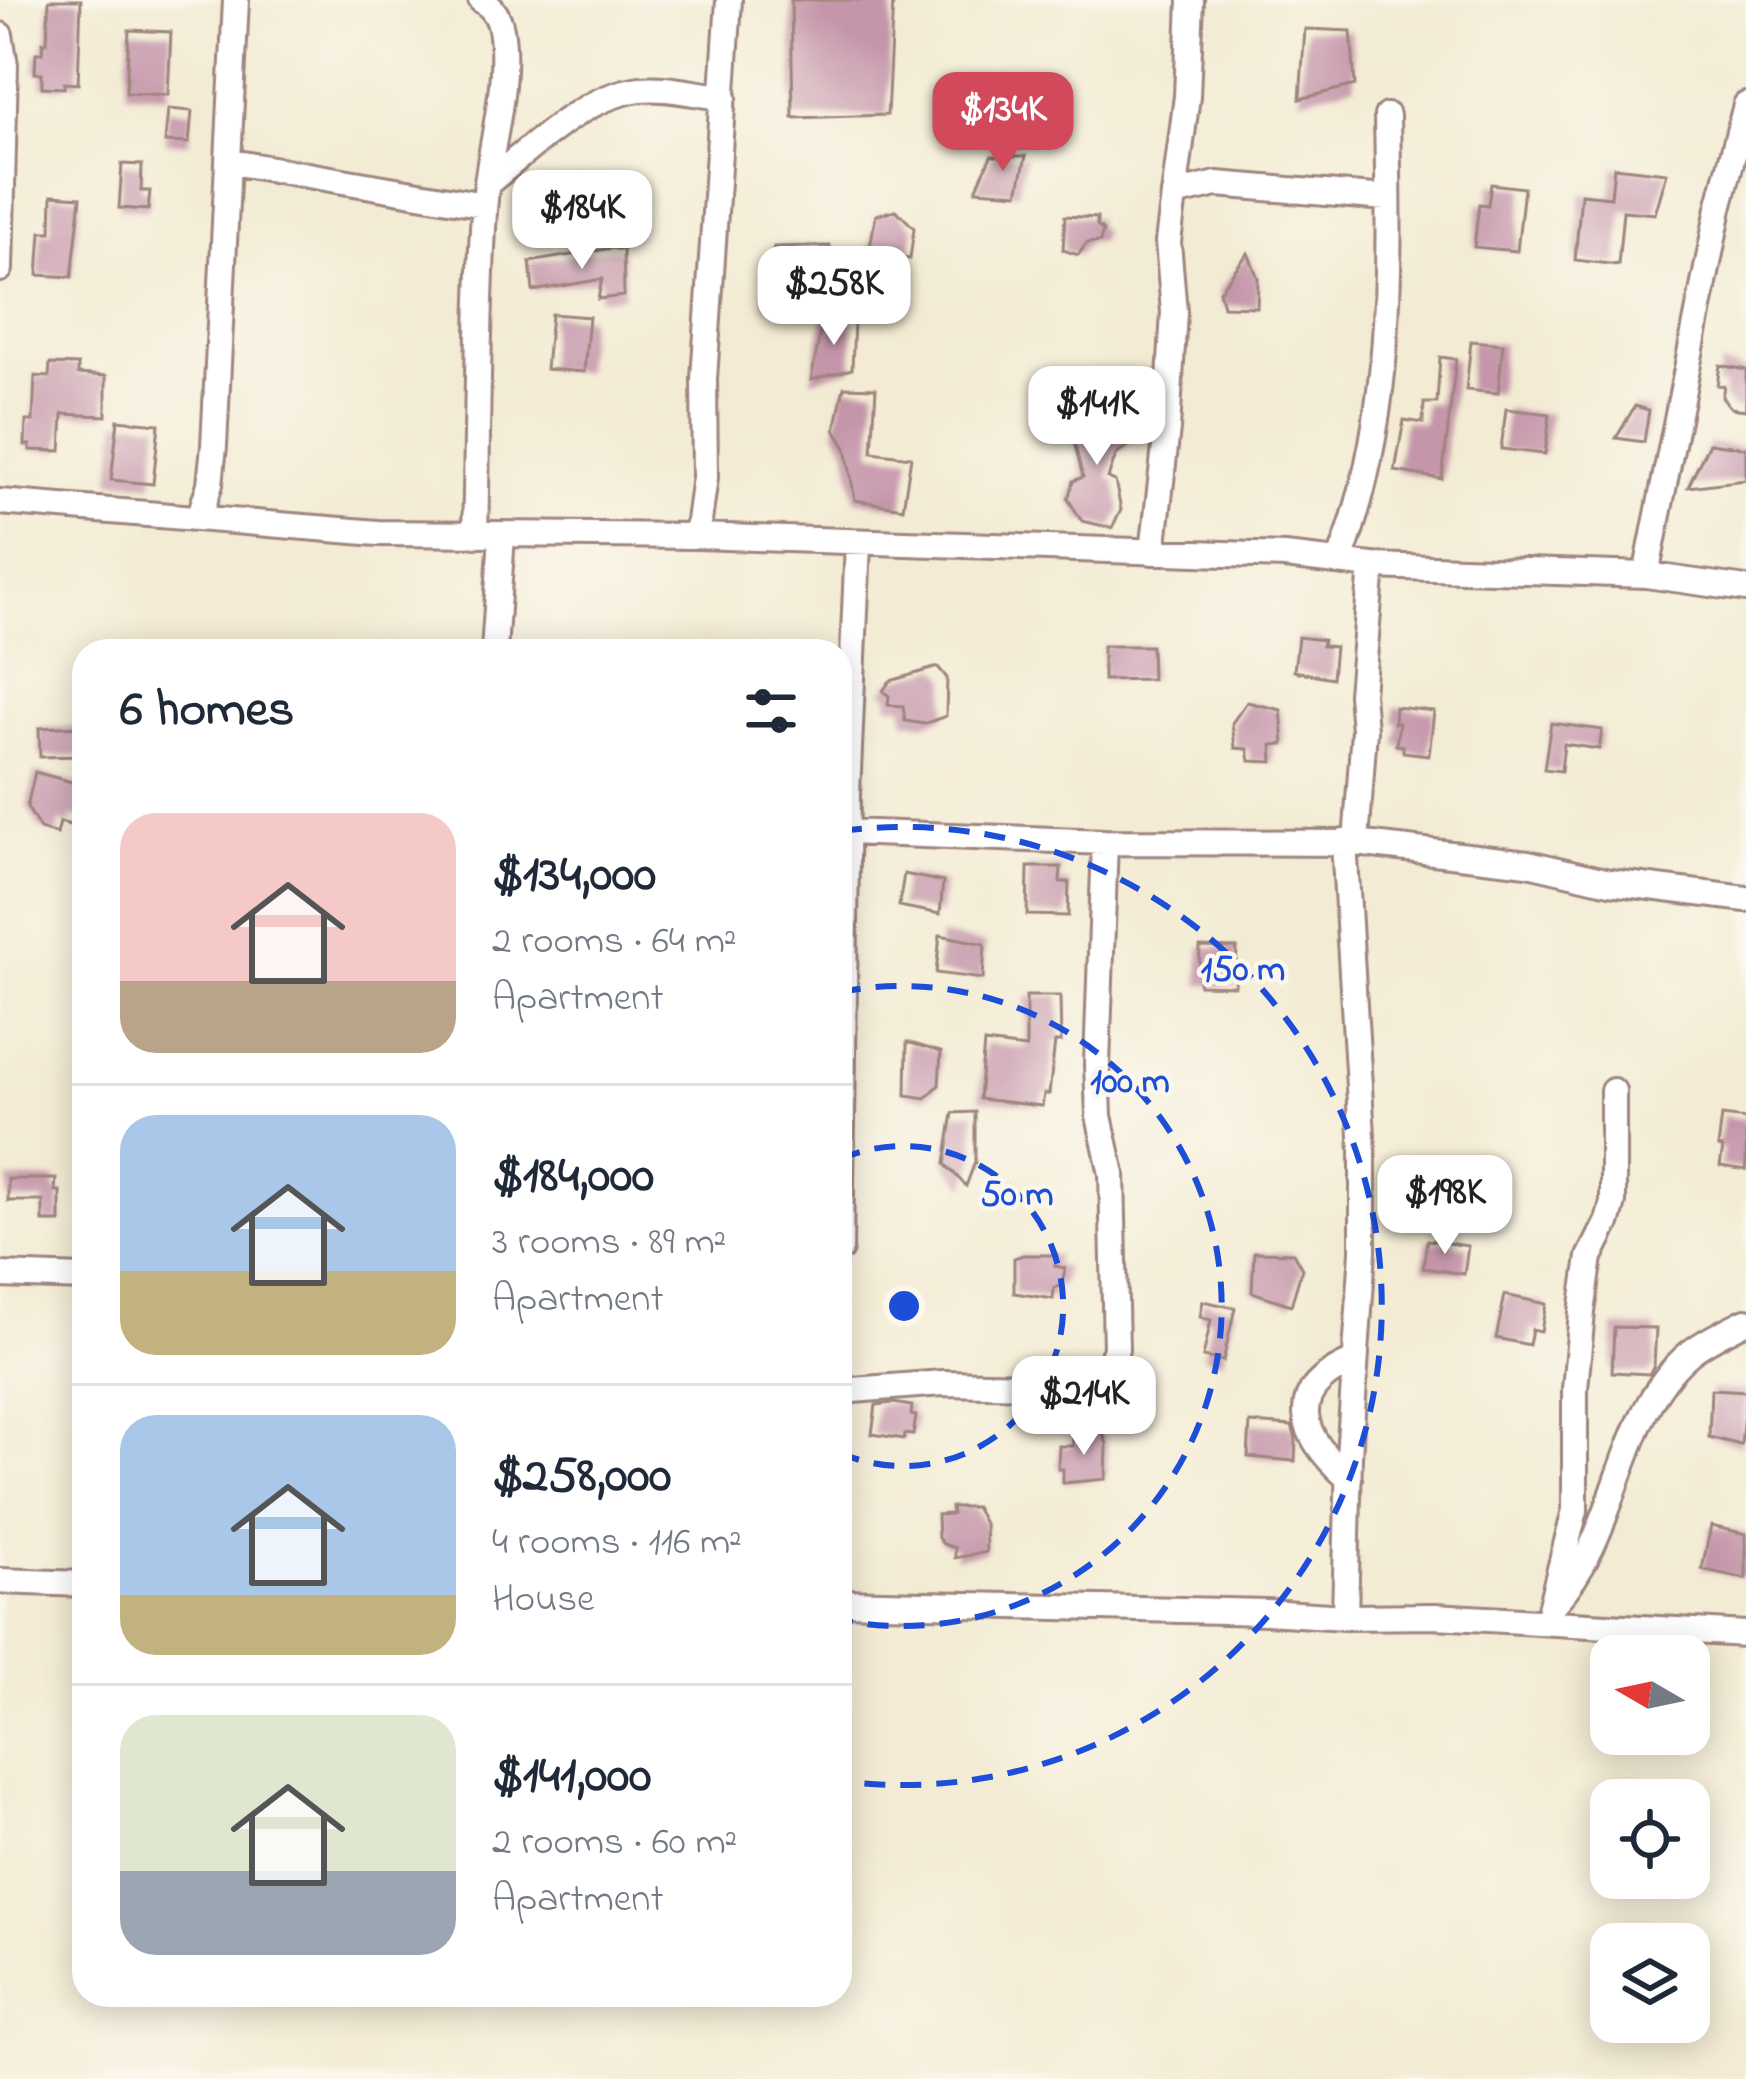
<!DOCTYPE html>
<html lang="en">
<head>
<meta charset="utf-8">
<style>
  :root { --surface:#fff; --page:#f6f6f7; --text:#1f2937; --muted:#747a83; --line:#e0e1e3; --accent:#d1495b }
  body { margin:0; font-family:"Indie Flower",sans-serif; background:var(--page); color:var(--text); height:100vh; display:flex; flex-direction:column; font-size:45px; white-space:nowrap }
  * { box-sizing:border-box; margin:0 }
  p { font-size:39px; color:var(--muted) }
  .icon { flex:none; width:66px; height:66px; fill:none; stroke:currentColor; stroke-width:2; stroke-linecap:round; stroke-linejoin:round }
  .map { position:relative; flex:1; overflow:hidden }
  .panel { position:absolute; left:72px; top:639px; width:780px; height:1368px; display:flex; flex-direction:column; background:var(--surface); border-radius:36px; box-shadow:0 6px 30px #0003 }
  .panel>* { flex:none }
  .needle { width:78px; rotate:279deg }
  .fabs { position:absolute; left:1590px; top:1635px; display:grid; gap:24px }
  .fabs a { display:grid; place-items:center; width:120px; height:120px; border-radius:24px; background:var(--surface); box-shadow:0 6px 30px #0003; font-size:60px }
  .price { position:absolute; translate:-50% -102px; padding:0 27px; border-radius:24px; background:#fff; color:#222; font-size:39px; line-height:78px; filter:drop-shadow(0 3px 6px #0008) }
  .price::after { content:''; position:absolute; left:50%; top:72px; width:36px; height:27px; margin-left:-18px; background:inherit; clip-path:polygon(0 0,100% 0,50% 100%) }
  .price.selected { background:var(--accent); color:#fff }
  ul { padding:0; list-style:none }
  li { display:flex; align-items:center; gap:36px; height:300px; padding:0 48px }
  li+li { border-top:3px solid var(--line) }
  li span { display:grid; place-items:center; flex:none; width:336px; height:240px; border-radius:36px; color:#555 }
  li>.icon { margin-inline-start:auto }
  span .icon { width:144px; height:144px; fill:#fffc; stroke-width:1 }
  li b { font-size:51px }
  h2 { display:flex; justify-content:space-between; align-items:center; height:144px; padding:0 48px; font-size:51px }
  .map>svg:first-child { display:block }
  .building { fill:#c596aa }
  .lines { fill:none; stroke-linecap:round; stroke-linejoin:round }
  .minor-casing { stroke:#9e857f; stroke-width:30 }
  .minor { stroke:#fff; stroke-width:24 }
  .ring { fill:none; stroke:#1d4ed8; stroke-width:6; stroke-dasharray:21 15 }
  .centre { fill:#1d4ed8; stroke:#fbf7ec; stroke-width:6 }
  .ring-label { font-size:36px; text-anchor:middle; font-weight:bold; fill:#1d4ed8; stroke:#fbf7ec; stroke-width:9; stroke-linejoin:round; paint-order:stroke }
</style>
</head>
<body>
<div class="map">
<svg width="1746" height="2079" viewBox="0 0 1746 2079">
  <rect width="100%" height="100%" fill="#fbf7ec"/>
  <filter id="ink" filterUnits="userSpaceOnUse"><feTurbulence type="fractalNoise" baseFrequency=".00833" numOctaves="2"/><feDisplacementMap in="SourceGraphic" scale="24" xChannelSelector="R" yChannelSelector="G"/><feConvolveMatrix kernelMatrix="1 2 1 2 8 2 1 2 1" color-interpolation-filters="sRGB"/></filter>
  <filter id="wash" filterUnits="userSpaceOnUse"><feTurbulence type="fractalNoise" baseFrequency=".004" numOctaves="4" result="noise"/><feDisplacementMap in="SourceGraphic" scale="48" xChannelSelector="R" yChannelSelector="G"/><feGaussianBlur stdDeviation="2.7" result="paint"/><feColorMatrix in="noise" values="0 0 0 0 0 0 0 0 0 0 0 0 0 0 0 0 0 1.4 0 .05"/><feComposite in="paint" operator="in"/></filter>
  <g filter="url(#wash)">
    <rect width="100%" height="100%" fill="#f3ebd3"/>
    <g id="blocks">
      <path class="building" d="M49 0H81L78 84 64 83V88L42 87V73H35L36 53H42L43 42H47Z
        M791 0H893L887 115 793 118Z
        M1305 29 1351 31 1355 85 1300 99Z
        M129 30 171 32 168 95 126 93Z
        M168 109 192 111 189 143 165 142Z
        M991 156H1026L1018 193 976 190Z
        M122 164 142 165 141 191H150L148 210 119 208Z
        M1614 167 1667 173 1655 214 1623 211 1618 265 1575 260 1581 194 1611 197Z
        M1491 184 1524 188 1517 251 1474 247 1479 204 1488 205Z
        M52 195 81 197 72 277 38 275 41 232H51Z
        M896 210 914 228 910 259 869 252 876 215Z
        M1065 216 1097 218V226L1103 231 1100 242 1087 243 1078 255 1063 250Z
        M830 246 831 302 764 305 774 247Z
        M612 248 623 250 624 296 598 299 602 279 533 291 530 262Z
        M1248 253 1258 278 1257 307 1223 306 1219 291Z
        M551 314 589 317 584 372 546 369Z
        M823 318 854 321 852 369 811 380Z
        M1471 341 1503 344 1498 393 1466 390Z
        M1440 357 1456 359 1442 479 1395 471 1404 420 1423 423 1424 403H1437Z
        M50 364 78 365V374L106 376V416L63 414 61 451 30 450V445H25L26 421H33L35 376 49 377Z
        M1720 365 1746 370V410L1731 408 1722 397 1724 386 1717 385Z
        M844 387 876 388 872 452 911 457 903 508 855 500 846 448 835 430Z
        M1635 406 1649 410 1644 442 1616 438Z
        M1506 409 1550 414 1545 454 1501 449Z
        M1081 412H1114L1129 445 1116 455 1108 478 1115 481 1121 510 1112 528 1082 521 1068 499 1073 481 1083 477 1073 438Z
        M118 420 159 424 153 484 111 480Z
        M1709 443 1746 448V480L1688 487Z
        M1298 637 1323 640 1322 646 1335 647 1332 678 1294 671Z
        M1103 646H1151L1152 679 1103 680Z
        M938 667 947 678 946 716 924 724 905 721 903 706 888 705 889 696 883 691 890 681Z
        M1247 702 1281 710 1284 744 1272 745 1273 762 1250 761 1248 749 1235 748 1232 723Z
        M1395 707 1434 711 1429 755 1403 752V746L1396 745 1399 723H1394Z
        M1551 723 1602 730 1599 749 1564 744 1561 771 1544 769Z
        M81 726 82 756 40 757 39 728Z
        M35 772 83 785 80 798 84 799V819L72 816 70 825 60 822 57 834 40 829 27 807Z
        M1028 867H1061L1060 882H1069L1068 916 1027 915Z
        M904 874 943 882 940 914 899 906Z
        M940 935 985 944 983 979 936 973Z
        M1200 947 1237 948 1235 986 1199 985Z
        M1026 996H1060L1061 1042H1055L1049 1094H1044L1042 1106 979 1099 984 1043 1026 1048Z
        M907 1042 941 1052 939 1085 926 1098 906 1095Z
        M975 1112V1162L966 1186 945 1164 953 1113Z
        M1722 1116 1746 1119V1170L1720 1166 1723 1148 1718 1147Z
        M8 1179H56L55 1191H60V1222H43V1201H8Z
        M1427 1240 1468 1246 1464 1274 1423 1268Z
        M1254 1252 1293 1253 1302 1269 1291 1305 1252 1292Z
        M1023 1255H1057L1055 1266 1065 1268 1062 1285 1054 1288 1053 1299 1014 1293V1258Z
        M1505 1295 1546 1304 1541 1331 1532 1329 1529 1345 1496 1338Z
        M1203 1301 1235 1308 1223 1361 1203 1357 1211 1320 1200 1317Z
        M1614 1327 1656 1328 1654 1366 1649 1374 1612 1372Z
        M1711 1389 1746 1391 1741 1445 1709 1437Z
        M893 1403 912 1406 911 1415 916 1416 913 1435 905 1434 904 1439 872 1434 876 1405Z
        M1250 1423 1292 1426 1296 1439 1295 1461 1248 1457Z
        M1073 1431 1102 1432 1107 1444 1106 1479 1063 1483V1469H1058L1059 1446H1073Z
        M951 1507H975L985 1525 986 1552 955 1558V1548L943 1544 938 1538 937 1515 952 1514Z
        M1711 1526 1746 1534V1579L1702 1569Z"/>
    </g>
  </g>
  <g filter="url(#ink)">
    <use href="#blocks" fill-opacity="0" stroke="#9e857f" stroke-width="3"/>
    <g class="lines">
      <defs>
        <path id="minor" d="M0 35 5 65 0 269
          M231 162 484 205
          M489 182C533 147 581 97 640 89 666 86 697 95 724 97
          M1174 194 1217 184 1386 198
          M0 502 378 533 697 536 1285 556 1372 566 1646 575 1746 589
          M199 518 210 484 214 446 236 0
          M475 535C478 427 477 319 484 212 487 157 506 102 503 47 502 27 499 10 481 0
          M697 536 705 477 704 379 729 0
          M1153 552 1167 429 1174 312 1168 242 1187 96 1191 0
          M1339 562C1394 421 1390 265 1387 116
          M1646 575 1719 208 1746 105
          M494 651 502 536
          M848 832 1105 842 1356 843 1528 863 1610 882 1746 899
          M1344 842 1363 1152V1251L1349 1456 1345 1617
          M1356 843 1364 730 1361 694 1372 566
          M840 1249 847 794 858 543
          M0 1275 84 1278
          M840 1391 943 1383 1080 1386 1104 1378 1116 1349 1112 1174 1099 1116 1097 1064 1105 842
          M1349 1479C1301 1437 1281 1391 1354 1361
          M0 1581 84 1584
          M840 1602 1267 1612 1345 1617 1435 1616 1746 1634
          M1555 1602C1621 1533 1616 1414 1690 1353 1706 1340 1728 1330 1746 1321
          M1547 1621 1575 1510V1389L1582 1312 1590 1257 1608 1221 1613 1202V1091"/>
      </defs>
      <use href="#minor" class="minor-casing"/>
      <use href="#minor" class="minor"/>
    </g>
  </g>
  <g class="ring">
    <path d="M840 1159A160 160 0 1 1 840 1453"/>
    <path d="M840 992A320 320 0 1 1 840 1620"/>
    <path d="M841 831A479 479 0 1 1 841 1781"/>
  </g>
  <circle cx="904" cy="1306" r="18" class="centre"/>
  <g class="ring-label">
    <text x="1243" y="980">150 m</text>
    <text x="1130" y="1092">100 m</text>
    <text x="1017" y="1205">50 m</text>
  </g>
</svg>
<div class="fabs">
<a><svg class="needle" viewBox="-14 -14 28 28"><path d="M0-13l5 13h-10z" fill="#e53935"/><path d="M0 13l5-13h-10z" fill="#747a83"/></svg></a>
<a><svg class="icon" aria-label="locate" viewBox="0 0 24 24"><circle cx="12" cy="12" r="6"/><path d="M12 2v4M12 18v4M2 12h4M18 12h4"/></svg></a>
<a><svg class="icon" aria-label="layers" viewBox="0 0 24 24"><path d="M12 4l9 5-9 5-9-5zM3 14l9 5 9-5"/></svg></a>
</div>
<b class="price selected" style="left:1003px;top:174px">$134K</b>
<b class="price" style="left:582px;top:272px">$184K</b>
<b class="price" style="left:834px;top:348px">$258K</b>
<b class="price" style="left:1097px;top:468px">$141K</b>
<b class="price" style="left:1445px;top:1257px">$198K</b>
<b class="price" style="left:1084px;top:1458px">$214K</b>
<section class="panel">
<h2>6 homes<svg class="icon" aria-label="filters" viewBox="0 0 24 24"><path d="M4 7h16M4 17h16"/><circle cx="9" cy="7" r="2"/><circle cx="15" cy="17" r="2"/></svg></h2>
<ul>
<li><span style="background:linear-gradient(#f6c9c9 70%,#b9a48a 0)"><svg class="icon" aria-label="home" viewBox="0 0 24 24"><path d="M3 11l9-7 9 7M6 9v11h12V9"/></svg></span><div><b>$134,000</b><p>2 rooms · 64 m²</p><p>Apartment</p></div></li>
<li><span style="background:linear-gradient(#a9c7e8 65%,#c2b280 0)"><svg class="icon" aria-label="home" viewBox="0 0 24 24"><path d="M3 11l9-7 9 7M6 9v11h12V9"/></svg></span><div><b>$184,000</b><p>3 rooms · 89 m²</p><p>Apartment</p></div></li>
<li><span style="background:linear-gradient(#a9c7e8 75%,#c2b280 0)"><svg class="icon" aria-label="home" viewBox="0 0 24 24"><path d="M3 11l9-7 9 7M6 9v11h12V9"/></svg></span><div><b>$258,000</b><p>4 rooms · 116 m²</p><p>House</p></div></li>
<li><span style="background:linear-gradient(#dfe7d0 65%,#9aa5b1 0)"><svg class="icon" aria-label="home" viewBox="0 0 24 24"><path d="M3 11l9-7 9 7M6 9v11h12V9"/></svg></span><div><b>$141,000</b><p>2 rooms · 60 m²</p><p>Apartment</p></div></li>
</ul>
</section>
</div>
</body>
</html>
